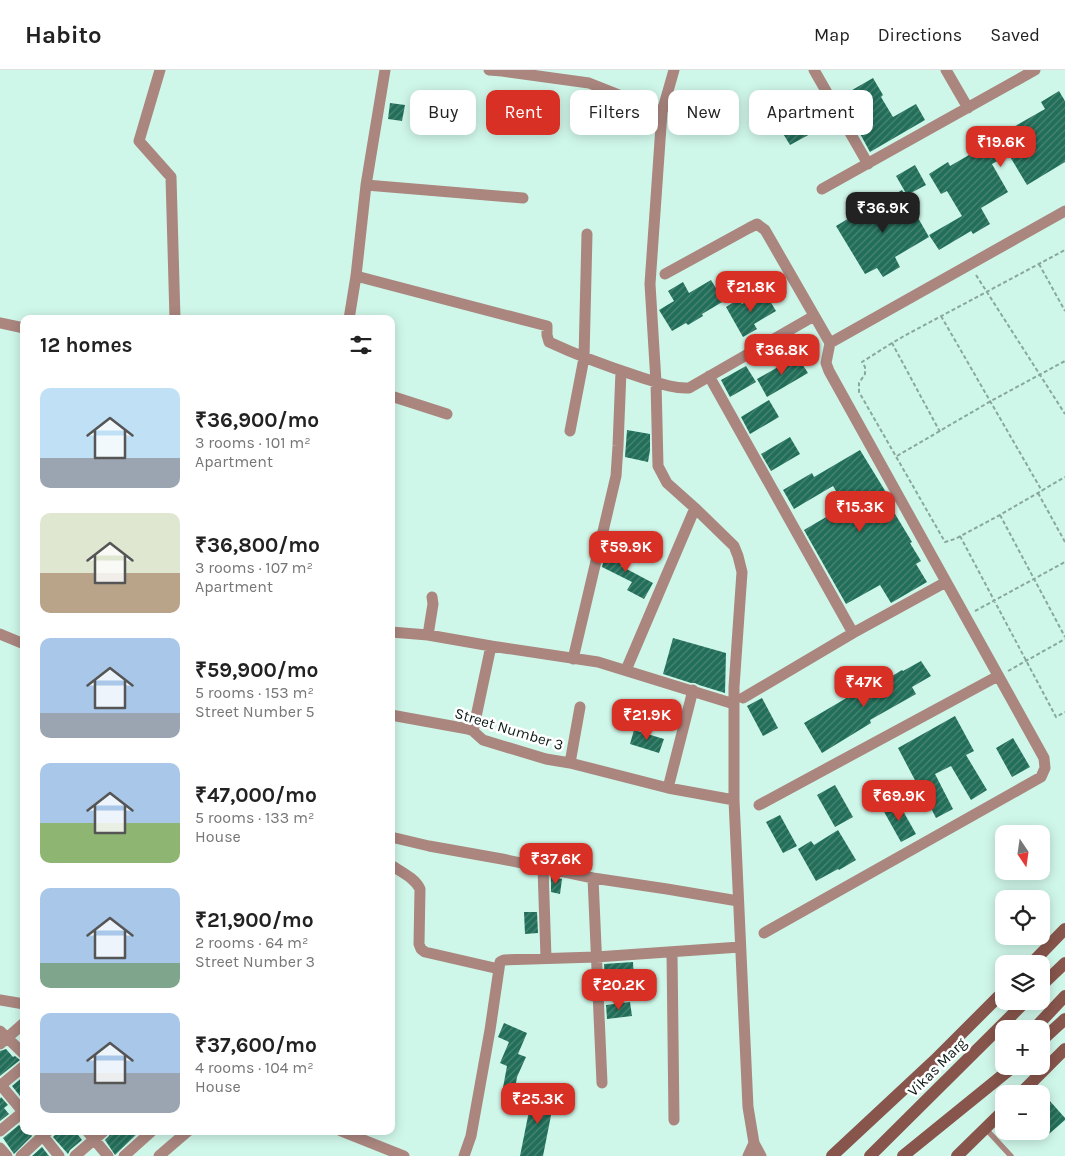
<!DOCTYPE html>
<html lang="en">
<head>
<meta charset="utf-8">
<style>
  :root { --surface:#fff; --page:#f6f6f6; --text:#222; --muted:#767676; --line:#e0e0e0; --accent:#d93025 }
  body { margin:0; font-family:Karla,sans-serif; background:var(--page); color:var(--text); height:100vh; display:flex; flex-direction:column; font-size:19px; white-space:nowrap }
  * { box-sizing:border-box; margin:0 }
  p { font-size:16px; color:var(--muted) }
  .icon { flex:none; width:28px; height:28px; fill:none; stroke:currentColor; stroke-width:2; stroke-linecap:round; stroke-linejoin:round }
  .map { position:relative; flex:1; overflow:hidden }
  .panel { position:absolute; left:20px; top:245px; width:375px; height:820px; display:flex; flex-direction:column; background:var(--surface); border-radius:10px; box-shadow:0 2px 12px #0003 }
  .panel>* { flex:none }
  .guide { position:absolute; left:410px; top:20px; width:475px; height:45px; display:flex; gap:10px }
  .needle { width:32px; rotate:167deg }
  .tools { position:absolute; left:995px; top:755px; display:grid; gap:10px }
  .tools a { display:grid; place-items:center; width:55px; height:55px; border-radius:10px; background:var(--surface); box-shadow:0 2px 12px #0003; font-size:25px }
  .price { position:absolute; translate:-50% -42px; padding:0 11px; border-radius:10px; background:var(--accent); color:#fff; font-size:16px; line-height:32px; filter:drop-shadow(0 1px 2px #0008) }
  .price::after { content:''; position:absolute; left:50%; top:30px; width:15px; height:11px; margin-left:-8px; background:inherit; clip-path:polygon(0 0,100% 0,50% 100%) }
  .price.on { background:#222; color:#fff }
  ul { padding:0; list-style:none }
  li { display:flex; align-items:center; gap:15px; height:125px; padding:0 20px }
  li span { display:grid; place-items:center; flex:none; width:140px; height:100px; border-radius:10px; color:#555 }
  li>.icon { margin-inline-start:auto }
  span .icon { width:60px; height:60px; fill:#fffc; stroke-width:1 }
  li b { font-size:21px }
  h2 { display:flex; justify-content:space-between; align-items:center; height:60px; padding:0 20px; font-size:21px }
  .tag { padding:0 18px; border-radius:10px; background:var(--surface); box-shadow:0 2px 12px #0003; font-size:18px; line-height:45px }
  .tag.on { background:var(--accent); color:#fff }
  header { display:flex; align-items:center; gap:30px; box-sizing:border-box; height:70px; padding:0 25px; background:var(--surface); border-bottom:1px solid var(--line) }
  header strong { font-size:24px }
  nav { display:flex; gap:28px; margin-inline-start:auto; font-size:18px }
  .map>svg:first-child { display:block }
  .building { fill:url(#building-hatch) }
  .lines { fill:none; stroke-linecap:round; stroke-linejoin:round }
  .path { stroke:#89a89d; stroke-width:2; stroke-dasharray:4 2.5; stroke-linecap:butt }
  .lane { stroke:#aa867f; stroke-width:5.5 }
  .street { stroke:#aa867f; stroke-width:11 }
  .secondary { stroke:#87554c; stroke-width:12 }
  .labels { text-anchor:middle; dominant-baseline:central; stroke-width:5; stroke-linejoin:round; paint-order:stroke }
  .street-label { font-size:15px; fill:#0b1a15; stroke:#fff }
</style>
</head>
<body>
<header>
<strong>Habito</strong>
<nav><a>Map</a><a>Directions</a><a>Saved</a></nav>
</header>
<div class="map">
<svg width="1065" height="1086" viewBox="0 0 1065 1086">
  <defs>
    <pattern id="building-hatch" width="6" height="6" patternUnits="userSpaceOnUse" patternTransform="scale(1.25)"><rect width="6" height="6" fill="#216e59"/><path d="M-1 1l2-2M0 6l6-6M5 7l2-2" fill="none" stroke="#4e8576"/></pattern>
  </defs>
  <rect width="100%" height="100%" fill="#cff7e9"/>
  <path class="building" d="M873 8 883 25 881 27 893 47 916 34 925 50 870 82 840 27Z
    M1059 21 1065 31V92L1027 115 1009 85 992 94 1008 122 981 138 990 154 973 164 971 161 939 180 929 165 962 146 947 121 941 124 929 104 948 92 950 96 976 81 975 79 1045 39 1041 32Z
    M794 30 812 63 790 75 771 44Z
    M390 33 405 35 402 51 388 49Z
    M915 95 926 115 907 125 896 106Z
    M902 120 929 167 895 187 900 197 883 207 877 198 865 204 836 156 876 132 877 134Z
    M711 210 724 231 702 244 703 246 688 255 686 253 672 261 659 240 674 231 668 221 683 212 689 223Z
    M764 221 776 241 754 254 757 259 743 267 726 237 739 229 742 234Z
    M797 286 808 303 767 327 757 309Z
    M746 296 756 312 730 327 721 310Z
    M769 330 779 347 750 364 741 347Z
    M627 360 650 364V380L648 392 625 387Z
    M790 367 800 384 771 401 761 384Z
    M860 380 892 432 889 434 912 472 910 473 921 491 916 494 927 512 891 533 880 515 846 534 804 460 845 436 833 416 794 439 783 420 812 403 814 407Z
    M611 476 627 484 621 496 653 513 644 529 627 520 632 512 602 497 604 489Z
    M673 568 726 583 725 623 699 615 695 613H691L663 604Z
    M921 591 931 606 912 617 916 624 870 650 871 653 822 683 804 653 855 623 857 627 902 600 903 601Z
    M762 628 778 658 763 666 747 636Z
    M955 646 974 681 966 685 987 720 971 730 951 696 935 704 953 739 936 748 918 713 917 714 898 678Z
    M634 660 664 669 659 683 630 674Z
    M1013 668 1030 697 1012 707 996 678Z
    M835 715 853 747 835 757 817 725Z
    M898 732 916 764 901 772 883 740Z
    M780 745 797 776 783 783 766 752Z
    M838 760 856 790 839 800 838 799 816 811 798 779 811 771 814 775Z
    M551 807 562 809 560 824 551 822Z
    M524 842H537L538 863 525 864Z
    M633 892 634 910 605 912 604 894Z
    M630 932 632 946 607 949 606 935Z
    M504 953 527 963 518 984 526 987 517 1007 514 1025 502 1023 507 996 500 993 509 972 498 967Z
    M6 979 13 987 15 986 20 990 0 1006V981Z
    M24 1006V1031L12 1016Z
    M533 1021 555 1025 543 1086H520Z
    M1 1027 8 1035 4 1038 9 1044 0 1051V1029Z
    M1049 1030 1065 1048V1050L1049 1064 1041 1056V1036Z
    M19 1055 24 1060V1061H28L32 1066 14 1084 3 1068Z
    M59 1061H75L82 1070 70 1080 68 1084 53 1067Z
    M111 1061H140L115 1085 105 1070 109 1066Z
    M42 1077 49 1086H32Z"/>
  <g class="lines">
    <path class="path" d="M1039 194 1065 241
      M976 205 1065 344
      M941 246 1042 421
      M892 273 862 292 865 297V304L859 313V322L945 472 955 469 1000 445 1065 407
      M940 362 892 273 904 266 1065 180
      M897 386 991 331 1065 291
      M1038 423 1065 472
      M1000 445 1065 567
      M960 466 1056 647 1065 642
      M975 541 1065 492
      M1008 601 1065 569"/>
    <path class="lane" d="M985 1058 1011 1086"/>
    <path class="street" d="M160 0 139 71 171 107 175 249
      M489 0 502 1 589 13 662 42
      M674 0 662 42 650 214 656 312 658 396 667 413 695 438 734 476 738 486 742 502 734 617V730L748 1037 754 1073 748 1086
      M814 0 868 94
      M946 0 968 38
      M366 115 523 128
      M822 119 1035 0
      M665 204 749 158 757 154 765 160 830 273 826 293 829 301 1044 688 1045 698 1041 707 764 863
      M356 206 547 256V265L549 272C579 286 609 297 640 307 656 312 673 319 689 318L814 246
      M349 249 356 206 366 115 385 0
      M0 253 24 258
      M830 273 1065 141
      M709 306 853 563
      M391 326 447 344
      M570 361 584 288 587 164
      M391 562 428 565 491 576 598 592 734 634
      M0 564 24 574
      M428 565 433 534 432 527
      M573 589 616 406 618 376 621 301
      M626 600 695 438
      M743 628 853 563 946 512
      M391 645 468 659 473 661 483 670 546 689 570 693 668 718 734 730
      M473 661 491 576
      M570 693 580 637
      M668 718 693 620
      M759 735 998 606
      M391 767 429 776 502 789 593 808 667 819 738 831
      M391 795C401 802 415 808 420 819L419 874 421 879 425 882 499 899
      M543 798 546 888
      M593 808 602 1013
      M672 882 674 1050
      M0 930 24 934
      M0 961 24 984
      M0 974 24 953
      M0 1014 24 1043
      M0 1016 24 996
      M0 1061 24 1041
      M39 1061 59 1086
      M87 1061 108 1086
      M341 1061 404 1086
      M754 1073 761 1086
      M0 1078 7 1086
      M21 1086 48 1061
      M75 1086 104 1061
      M124 1086 152 1061
      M159 1086 188 1061
      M464 1086 471 1066 490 960 500 892 504 890 596 887 740 877"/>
    <path class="secondary" d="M1031 894 1065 859
      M1041 916 1065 893
      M1034 959 1065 926
      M1041 971 1065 949
      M1020 1024 1065 979
      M832 1086 935 990 1004 921
      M870 1086 1026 931
      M903 1086 1014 996
      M957 1086 1004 1040"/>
  </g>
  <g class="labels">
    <g class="street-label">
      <text transform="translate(509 659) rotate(17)">Street Number 3</text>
      <text transform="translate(937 997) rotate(-45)">Vikas Marg</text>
    </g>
  </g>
</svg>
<div class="tools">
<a><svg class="needle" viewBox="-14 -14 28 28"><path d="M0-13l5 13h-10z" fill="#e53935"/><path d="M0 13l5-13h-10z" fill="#767676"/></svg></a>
<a><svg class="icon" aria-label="locate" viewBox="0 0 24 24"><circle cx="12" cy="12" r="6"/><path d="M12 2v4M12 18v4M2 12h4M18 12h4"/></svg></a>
<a><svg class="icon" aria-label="layers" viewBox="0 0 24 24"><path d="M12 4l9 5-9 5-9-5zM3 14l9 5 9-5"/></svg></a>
<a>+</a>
<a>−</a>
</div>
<b class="price" style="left:1001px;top:98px">₹19.6K</b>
<b class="price on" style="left:883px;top:164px">₹36.9K</b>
<b class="price" style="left:751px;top:243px">₹21.8K</b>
<b class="price" style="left:782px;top:306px">₹36.8K</b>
<b class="price" style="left:860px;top:463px">₹15.3K</b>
<b class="price" style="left:626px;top:503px">₹59.9K</b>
<b class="price" style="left:864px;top:638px">₹47K</b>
<b class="price" style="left:647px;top:671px">₹21.9K</b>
<b class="price" style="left:899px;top:752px">₹69.9K</b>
<b class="price" style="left:556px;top:815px">₹37.6K</b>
<b class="price" style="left:619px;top:941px">₹20.2K</b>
<b class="price" style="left:538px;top:1055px">₹25.3K</b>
<div class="guide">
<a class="tag">Buy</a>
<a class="tag on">Rent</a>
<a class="tag">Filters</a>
<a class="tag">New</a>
<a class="tag">Apartment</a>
</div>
<section class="panel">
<h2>12 homes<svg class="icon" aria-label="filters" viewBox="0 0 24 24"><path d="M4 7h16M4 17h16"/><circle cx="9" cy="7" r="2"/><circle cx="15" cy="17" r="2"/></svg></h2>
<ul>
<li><span style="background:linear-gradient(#bfe0f5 70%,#9aa5b1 0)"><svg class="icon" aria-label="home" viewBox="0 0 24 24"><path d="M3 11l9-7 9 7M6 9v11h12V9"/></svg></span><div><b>₹36,900/mo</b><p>3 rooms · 101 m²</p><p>Apartment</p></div></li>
<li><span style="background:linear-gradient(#dfe7d0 60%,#b9a48a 0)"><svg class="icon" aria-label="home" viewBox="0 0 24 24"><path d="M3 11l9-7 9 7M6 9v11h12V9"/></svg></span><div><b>₹36,800/mo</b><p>3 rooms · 107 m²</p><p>Apartment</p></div></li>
<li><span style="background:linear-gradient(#a9c7e8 75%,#9aa5b1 0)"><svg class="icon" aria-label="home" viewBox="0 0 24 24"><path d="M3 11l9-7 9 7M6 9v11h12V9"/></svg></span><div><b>₹59,900/mo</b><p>5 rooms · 153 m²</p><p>Street Number 5</p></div></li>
<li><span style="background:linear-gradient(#a9c7e8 60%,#8fb573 0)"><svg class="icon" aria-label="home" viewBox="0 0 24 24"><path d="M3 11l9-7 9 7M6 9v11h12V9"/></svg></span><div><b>₹47,000/mo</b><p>5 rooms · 133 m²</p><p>House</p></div></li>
<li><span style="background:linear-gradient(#a9c7e8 75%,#7fa58c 0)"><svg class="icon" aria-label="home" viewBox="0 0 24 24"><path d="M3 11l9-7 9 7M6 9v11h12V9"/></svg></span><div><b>₹21,900/mo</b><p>2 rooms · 64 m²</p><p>Street Number 3</p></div></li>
<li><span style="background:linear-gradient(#a9c7e8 60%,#9aa5b1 0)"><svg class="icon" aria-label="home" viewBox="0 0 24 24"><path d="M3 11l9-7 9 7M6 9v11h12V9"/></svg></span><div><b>₹37,600/mo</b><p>4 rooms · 104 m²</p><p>House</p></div></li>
</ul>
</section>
</div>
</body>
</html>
